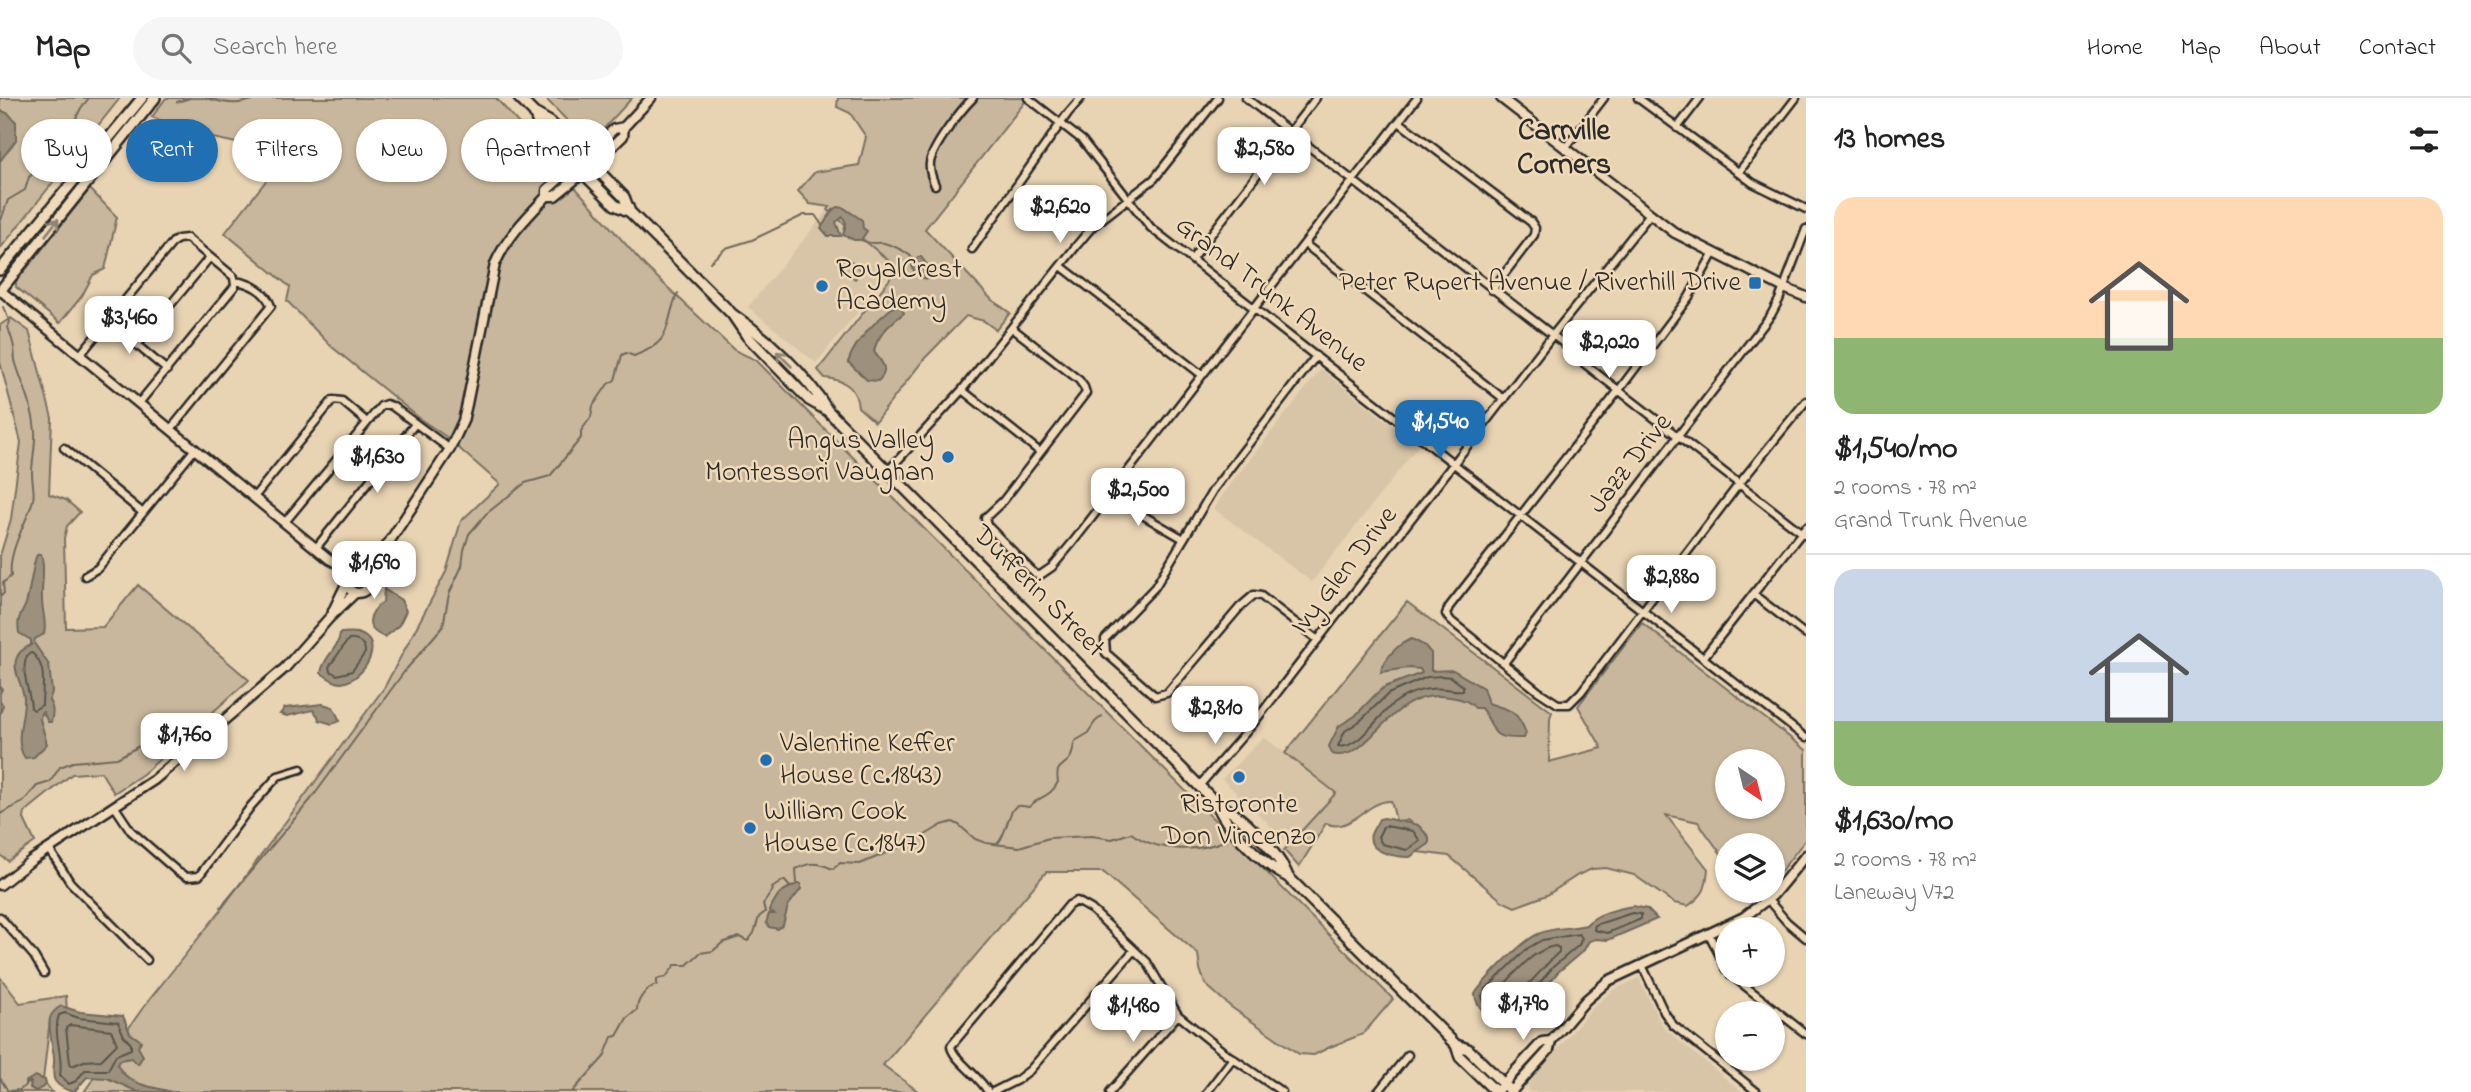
<!DOCTYPE html>
<html lang="en">
<head>
<meta charset="utf-8">
<style>
  :root { --surface:#fff; --page:#f6f6f6; --text:#222; --muted:#767676; --line:#e0e0e0; --accent:#1f6fb2 }
  body { margin:0; font-family:"Indie Flower",sans-serif; background:var(--page); color:var(--text); height:100vh; display:flex; flex-direction:column; font-size:26px; white-space:nowrap }
  * { box-sizing:border-box; margin:0 }
  p { font-size:23px; color:var(--muted) }
  .icon { flex:none; width:38px; height:38px; fill:none; stroke:currentColor; stroke-width:2; stroke-linecap:round; stroke-linejoin:round }
  .map { position:relative; flex:1; overflow:hidden }
  .details { display:flex; flex-direction:column; background:var(--surface); width:665px }
  .details>* { flex:none }
  .guide { position:absolute; left:21px; top:21px; width:665px; height:63px; display:flex; gap:14px }
  .needle { width:46px; rotate:145deg }
  .controls { position:absolute; left:1715px; top:651px; display:grid; gap:14px }
  .controls a { display:grid; place-items:center; width:70px; height:70px; border-radius:50%; background:var(--surface); box-shadow:0 2px 5px #0004; font-size:35px }
  .price { position:absolute; translate:-50% -60px; padding:0 16px; border-radius:14px; background:#fff; color:#222; font-size:23px; line-height:46px; filter:drop-shadow(0 2px 4px #0008) }
  .price::after { content:''; position:absolute; left:50%; top:42px; width:21px; height:16px; margin-left:-10px; background:inherit; clip-path:polygon(0 0,100% 0,50% 100%) }
  .price.selected { background:var(--accent); color:#fff }
  ul { padding:0; list-style:none }
  li { display:grid; align-content:center; gap:14px; height:371px; padding:0 28px }
  li+li { border-top:2px solid var(--line) }
  li span { display:grid; place-items:center; height:217px; border-radius:21px; color:#555 }
  li>.icon { margin-inline-start:auto }
  span .icon { width:126px; height:126px; fill:#fffc; stroke-width:1 }
  li b { font-size:30px }
  h2 { display:flex; justify-content:space-between; align-items:center; height:84px; padding:0 28px; font-size:30px }
  .pill { padding:0 24px; border-radius:32px; background:var(--surface); box-shadow:0 2px 5px #0004; font-size:24px; line-height:63px }
  .pill.selected { background:var(--accent); color:#fff }
  header { display:flex; align-items:center; gap:42px; box-sizing:border-box; height:98px; padding:0 35px; background:var(--surface); border-bottom:2px solid var(--line) }
  header strong { font-size:33px }
  nav { display:flex; gap:38px; margin-inline-start:auto; font-size:24px }
  .search { width:490px; height:63px; background:var(--page); display:flex; align-items:center; gap:18px; box-sizing:border-box; padding:0 24px; border-radius:38px; color:var(--muted); font-size:26px }
  main { display:flex; flex:1; min-height:0 }
  .map>svg:first-child { display:block }
  .built { fill:#d8c5a8 }
  .green { fill:#c8b79c; stroke:#7a7164; stroke-width:2; fill-rule:evenodd }
  .water { fill:#9d917d; stroke:#6f685c; stroke-width:2 }
  .lines { fill:none; stroke-linecap:round; stroke-linejoin:round }
  .shore { stroke:#59544c; stroke-width:2 }
  .stream { stroke:#6f685c; stroke-width:2 }
  .minor-casing { stroke:#2b2b2b; stroke-width:11 }
  .tertiary-casing { stroke:#2b2b2b; stroke-width:13 }
  .secondary-casing { stroke:#2b2b2b; stroke-width:14 }
  .minor { stroke:#f0dab9; stroke-width:6 }
  .tertiary { stroke:#f0dab9; stroke-width:8 }
  .secondary { stroke:#f0dab9; stroke-width:9 }
  .oneway { stroke:#8e8272 }
  .poi-dot { fill:#1f6fb2; stroke:#f0dab9; stroke-width:2.5 }
  .labels { text-anchor:middle; dominant-baseline:central; stroke-width:5; stroke-linejoin:round; paint-order:stroke }
  .poi-label { font-size:28px; fill:#2b2b2b; stroke:#f0dab9; text-anchor:start }
  .street-label { font-size:28px; fill:#2b2b2b; stroke:#f0dab9 }
  .neighbourhood-label { font-size:30px; font-weight:bold; fill:#2b2b2b; stroke:#f0dab9 }
</style>
</head>
<body>
<header>
<strong>Map</strong>
<div class="search"><svg class="icon" aria-label="search" viewBox="0 0 24 24"><circle cx="10" cy="10" r="6"/><path d="M15 15l6 6"/></svg>Search here</div>
<nav><a>Home</a><a>Map</a><a>About</a><a>Contact</a></nav>
</header>
<main>
<div class="map">
<svg width="1806" height="994" viewBox="0 0 1806 994">
  <rect width="100%" height="100%" fill="#e8d3b3"/>
  <filter id="ink" filterUnits="userSpaceOnUse"><feTurbulence type="fractalNoise" baseFrequency=".0143" numOctaves="2"/><feDisplacementMap in="SourceGraphic" scale="14" xChannelSelector="R" yChannelSelector="G"/><feConvolveMatrix kernelMatrix="1 2 1 2 8 2 1 2 1" color-interpolation-filters="sRGB"/></filter>
  <g filter="url(#ink)">
    <path class="built" d="M828 112 896 168 816 265 748 209Z
      M1321 271 1418 348 1312 484 1214 411 1228 389Z
      M1264 639 1336 695 1289 746 1222 681Z
      M1639 880 1658 920 1666 932 1742 994H1529L1528 987 1593 909 1613 892Z"/>
    <path class="green" d="M0 0H120L0 151Z
      M166 0H496L645 168 734 252 756 262 1393 901 1363 936 1330 949 1314 957 1299 956 1231 909 1205 886 1200 871 1198 856 1103 774H1046L883 967 919 994H84L142 911 220 813 384 590 446 474 461 423 500 386 445 338 423 323 332 249 287 203 290 189 225 135 287 56 199 37 152 19Z
      M545 0H632L597 38 586 42Z
      M838 0H1028L925 131 991 201 1010 215 996 232 984 223 966 218 925 260 875 324 858 309C856 289 845 282 825 280L818 272 889 182 895 168 828 112 830 109 810 106 798 93 815 74 859 67 866 39 850 15 837 9Z
      M90 91 117 119 105 171 93 177 82 198 60 225 16 189V184Z
      M846 159 862 173 855 181 839 169Z
      M11 220 29 233 52 320 49 396 66 402 80 414 67 428 64 440 66 530 103 529 138 487 249 582 143 676 114 695 101 674 72 676 25 714 24 721 35 744 8 763 0 757V458L11 421 21 344 0 264V227Z
      M1407 504 1552 614 1550 620 1549 664 1602 650 1578 608 1642 525 1806 652V741L1773 783V747H1727V764L1698 724 1666 717 1708 771C1706 791 1705 796 1688 808L1674 805 1634 777 1606 770 1592 771 1578 777 1547 797 1515 809 1502 803 1449 758 1418 754 1429 742 1422 733 1407 722 1397 726 1391 703C1368 701 1350 737 1326 725L1299 769 1284 752 1336 695 1285 655ZM1727 663H1773V709H1727Z
      M0 879 20 905 66 898 67 915 50 921 43 982 52 994H0Z"/>
    <path class="water" d="M0 12 9 16 16 24V42L0 63Z
      M838 109 844 110 862 122 863 130 867 133 861 142H854L843 137 846 125 843 119 836 124 841 138H828L821 130 833 112Z
      M918 159H921L932 173 927 181C920 180 914 176 912 168Z
      M893 209H901L904 215C891 225 876 238 874 254 882 264 890 272 878 283L867 282 848 264C856 241 875 224 893 209Z
      M41 456C46 471 41 486 42 502 42 514 47 524 44 536L35 541 34 545 49 567 52 594 49 603C54 609 53 617 51 624H48L43 614 41 615 40 621 47 646 34 659 25 660C13 643 25 619 24 600 23 588 13 574 16 562 18 554 24 550 31 547V542L19 535C16 514 24 517 27 502 30 489 32 476 35 462L37 457Z
      M384 491 401 502 406 513 399 527 385 539C363 531 368 515 383 504Z
      M340 535C345 535 351 534 357 535 388 543 363 583 341 585 334 585 327 579 321 575 323 559 339 551 340 535Z
      M1412 541 1425 548 1431 555V573L1453 572 1483 590 1488 605C1510 613 1516 610 1526 635L1524 640C1485 641 1499 632 1481 610H1475C1469 602 1459 600 1450 599 1387 588 1371 667 1332 656L1329 648 1339 628 1355 618 1376 596 1385 589 1422 575 1420 571 1408 570 1381 574C1385 559 1399 545 1412 541Z
      M323 606 333 609 340 623 332 626 319 622 318 618 313 612 287 618 280 616 285 610Z
      M1384 720 1418 727 1429 739V746L1410 759C1397 759 1366 755 1371 736 1373 731 1377 726 1379 721Z
      M797 786H801V791L788 808 783 827 778 831 769 829 766 825 769 816H774L769 813C778 795 779 794 797 786Z
      M1633 808 1647 811 1657 821 1608 842 1596 841 1589 843 1584 852 1558 874 1529 909 1514 920 1504 924C1490 918 1476 912 1475 896 1485 881 1522 843 1538 836 1553 829 1570 831 1586 827 1597 815 1617 811 1633 808Z
      M61 908 80 914 123 918 130 935 141 943 138 949 143 958 138 966 131 960 120 962 117 966C127 988 152 988 171 994H138L107 980 87 979 74 994C66 992 59 989 55 983 51 976 55 967 54 960 53 948 48 933 50 920 52 914 56 911 61 908Z
      M35 978 45 982 46 987 36 993 30 990 31 985 25 986V984Z"/>
    <g class="lines">
      <path class="shore" d="M348 542C357 541 366 545 365 555L352 573 337 577 330 573 329 569Z
        M32 555C48 569 42 589 42 607L34 612 31 610C30 592 19 572 28 556Z
        M1442 578 1451 579 1463 588V592C1457 593 1453 592 1446 591 1427 589 1409 594 1393 606 1379 617 1357 653 1338 648L1345 633 1360 623 1388 596 1427 579Z
        M1386 728 1413 733 1420 743 1407 752 1382 746 1378 739 1383 729Z
        M1632 815 1641 816V821L1607 835 1594 832 1595 827Z
        M1579 836 1582 840 1579 847 1553 869 1523 905 1512 913 1501 916 1484 904 1482 898 1486 891 1528 850 1542 842Z
        M1555 848 1559 850V854C1544 867 1520 901 1502 906L1494 900V896C1514 879 1529 853 1555 848Z
        M65 915 79 920 118 924 124 938 131 946V951L116 957 108 972H85L76 983 69 986 60 977C64 958 52 935 59 917Z
        M70 927 111 932 117 946 101 962 84 963 72 968 70 965 66 930Z"/>
      <path class="stream" d="M206 0C229 6 236 8 259 0
        M177 4 190 0
        M0 125 8 102 25 92 29 79 46 64 48 53 61 35 72 28 81 10 89 0
        M861 142C870 147 875 144 884 145 895 148 907 154 915 162
        M710 164 726 150 752 142 804 117H815L822 127
        M0 499 4 495 3 485 11 478C8 452 26 427 33 402 35 394 32 384 32 375 32 361 36 347 35 333 33 307 23 288 16 266 14 261 15 255 14 250 13 243 10 236 8 229L10 224 3 209
        M0 588 2 591 0 595
        M0 603 3 607 0 616
        M0 716 23 704 37 688 50 684 60 669 73 664 117 660 143 646 181 616 198 615
        M997 746C1007 738 1008 709 1018 708 1022 707 1025 709 1029 709 1040 697 1050 700 1058 684 1055 666 1063 670 1070 660 1073 657 1073 647 1075 643L1087 636 1095 624 1102 618
        M797 786 796 771C811 764 817 764 833 771L840 765 860 766 915 743 942 727 953 724 959 727 975 741 986 745 1019 749 1049 740 1092 738 1112 741 1131 735C1157 754 1197 755 1226 742
        M221 809 312 700 404 574 443 528 449 496 462 468 464 452 469 436 486 416 525 385 550 378 581 340V333L591 319 593 308 608 286 615 282 622 257 626 255 634 258C676 243 663 226 678 195
        M0 980 8 993 20 992 30 983
        M572 994 604 959 612 939 617 938 627 920 637 912C637 901 647 889 657 887V881L666 879 675 867H687L700 855 713 853 722 845 739 839 748 843 754 835 759 819 765 814 763 806 773 792 772 790 784 782 790 789"/>
      <defs>
        <path id="minor" d="M1028 0 1082 42 1151 130 1806 640
          M1246 0 1563 245 1581 263 1806 438
          M1638 0 1753 85 1806 111
          M1399 24 1531 124 1535 130 1534 137 1492 192
          M1677 30 1700 0
          M1566 49 1604 0
          M1738 75 1796 0
          M935 87C932 80 929 73 930 65 932 49 961 12 973 0
          M1306 147 1504 301
          M972 151 1068 15 1081 0
          M1713 156 1689 199 1619 292 1449 509 1446 516 1451 523 1538 593 1558 606H1569L1581 594 1739 386 1806 303
          M1192 161 1316 0
          M1061 168 1202 277
          M108 223 167 272
          M1012 230 1079 282 1084 289 1086 295 1003 403 985 420 987 427 1034 475 1039 478 1052 469 1073 444 1417 0
          M137 247 210 159
          M80 257 173 144 178 141 187 140 234 179 235 188 139 305
          M1316 258 1213 392 1155 489 1105 541 1106 555 1155 598 1167 595 1240 509 1254 497 1261 498 1318 542
          M962 292 1040 354
          M171 331 271 208C266 193 250 185 235 183
          M64 350 143 415
          M887 374 962 292 1077 147 1092 129 1154 81 1218 0
          M1113 393 1144 418 1182 440
          M254 399 333 302 342 303 367 324
          M285 424 381 308 386 306 392 308 450 351
          M316 450 415 326
          M85 478 98 470 195 351
          M1753 496 1806 537
          M1703 560 1806 429
          M1504 565 1771 217 1779 202 1806 131
          M1199 688 1253 626 1552 238 1650 116
          M115 709 131 733 178 774 187 779 199 778 251 708 278 678 301 671
          M49 751 70 784 147 862
          M1768 802 1787 824 1806 840
          M0 819 34 858 44 875
          M1709 836 1727 872
          M1642 867 1664 914 1673 927 1757 994
          M1731 877 1806 936
          M988 994C980 978 952 961 951 948L1069 807 1077 803 1091 811 1147 864 1178 917 1225 955 1282 994
          M993 994 1017 982 1030 972 1134 852
          M1110 994 1178 917
          M1207 994 1233 960
          M1378 994 1408 957"/>
        <path id="tertiary" d="M1501 0 1675 135 1784 190 1806 199
          M547 98H555L593 67 623 38 624 29
          M0 192 329 461 353 474
          M347 484a11 11 0 1 1 22 0a11 11 0 1 1-22 0Z
          M368 481 380 458 450 351 463 323 467 306 495 166C507 139 526 120 547 98V92L614 31 624 29 651 0
          M333 513 347 484
          M0 787 32 762 154 682 285 570 330 519 355 495
          M1496 994 1542 944 1551 943
          M1511 994 1549 952 1551 943 1586 902 1608 883 1744 819 1773 797 1806 757"/>
        <path id="secondary" d="M519 0 534 15 550 24 584 58 624 99 630 114 732 216 747 238 809 302 828 313
          M534 15 541 33 615 107 630 114
          M0 172 142 0
          M0 193 155 0
          M732 216C766 239 807 277 828 313L1217 706C1241 716 1279 755 1288 779
          M1217 706C1226 731 1264 767 1288 779L1456 947 1468 951 1512 994
          M1456 947 1460 959 1496 994"/>
      </defs>
      <use href="#minor" class="minor-casing"/>
      <use href="#tertiary" class="tertiary-casing"/>
      <use href="#secondary" class="secondary-casing"/>
      <use href="#minor" class="minor"/>
      <use href="#tertiary" class="tertiary"/>
      <use href="#secondary" class="secondary"/>
    </g>
    <defs><path id="oneway-shaft" d="M-6 0H5M1.5-3L5.5 0L1.5 3" fill="none" stroke-width="1.6" stroke-linecap="round" stroke-linejoin="round" transform="scale(1.75)"/></defs>
    <g class="oneway">
      <use href="#oneway-shaft" transform="translate(52 129) rotate(-52)"/>
      <use href="#oneway-shaft" transform="translate(784 261) rotate(-135)"/>
    </g>
  </g>
  <g class="poi-dot">
    <rect x="1748" y="178" width="14" height="14" rx="3.5"/>
    <circle cx="822" cy="188" r="7"/>
    <circle cx="948" cy="359" r="7"/>
    <circle cx="766" cy="662" r="7"/>
    <circle cx="1239" cy="679" r="7"/>
    <circle cx="750" cy="730" r="7"/>
  </g>
  <g class="labels">
    <g class="poi-label">
      <text x="836" y="172">RoyalCrest<tspan x="836" dy="32">Academy</tspan></text>
      <text x="1741" y="185" text-anchor="end">Peter Rupert Avenue / Riverhill Drive</text>
      <text x="934" y="343" text-anchor="end">Angus Valley<tspan x="934" dy="32">Montessori Vaughan</tspan></text>
      <text x="780" y="646">Valentine Keffer<tspan x="780" dy="32">House (c.1843)</tspan></text>
      <text x="1239" y="707" text-anchor="middle">Ristoronte<tspan x="1239" dy="32">Don Vincenzo</tspan></text>
      <text x="764" y="714">William Cook<tspan x="764" dy="32">House (c.1847)</tspan></text>
    </g>
    <g class="street-label">
      <text transform="translate(1271 197) rotate(38)">Grand Trunk Avenue</text>
      <text transform="translate(1631 366) rotate(-52)">Jazz Drive</text>
      <text transform="translate(1345 473) rotate(-52)">Ivy Glen Drive</text>
      <text transform="translate(1038 494) rotate(45)">Dufferin Street</text>
    </g>
    <g class="neighbourhood-label">
      <text x="1564" y="34">Carrville<tspan x="1564" dy="34">Corners</tspan></text>
    </g>
  </g>
</svg>
<div class="controls">
<a><svg class="needle" viewBox="-14 -14 28 28"><path d="M0-13l5 13h-10z" fill="#e53935"/><path d="M0 13l5-13h-10z" fill="#767676"/></svg></a>
<a><svg class="icon" aria-label="layers" viewBox="0 0 24 24"><path d="M12 4l9 5-9 5-9-5zM3 14l9 5 9-5"/></svg></a>
<a>+</a>
<a>−</a>
</div>
<b class="price" style="left:1264px;top:89px">$2,580</b>
<b class="price" style="left:1060px;top:147px">$2,620</b>
<b class="price" style="left:129px;top:258px">$3,460</b>
<b class="price" style="left:1609px;top:282px">$2,020</b>
<b class="price selected" style="left:1440px;top:362px">$1,540</b>
<b class="price" style="left:377px;top:397px">$1,630</b>
<b class="price" style="left:1138px;top:430px">$2,500</b>
<b class="price" style="left:374px;top:503px">$1,690</b>
<b class="price" style="left:1671px;top:517px">$2,880</b>
<b class="price" style="left:1215px;top:648px">$2,810</b>
<b class="price" style="left:184px;top:675px">$1,760</b>
<b class="price" style="left:1523px;top:944px">$1,790</b>
<b class="price" style="left:1133px;top:946px">$1,480</b>
<div class="guide">
<a class="pill">Buy</a>
<a class="pill selected">Rent</a>
<a class="pill">Filters</a>
<a class="pill">New</a>
<a class="pill">Apartment</a>
</div>
</div>
<section class="details">
<h2>13 homes<svg class="icon" aria-label="filters" viewBox="0 0 24 24"><path d="M4 7h16M4 17h16"/><circle cx="9" cy="7" r="2"/><circle cx="15" cy="17" r="2"/></svg></h2>
<ul>
<li><span style="background:linear-gradient(#ffd9b3 65%,#8fb573 0)"><svg class="icon" aria-label="home" viewBox="0 0 24 24"><path d="M3 11l9-7 9 7M6 9v11h12V9"/></svg></span><div><b>$1,540/mo</b><p>2 rooms · 78 m²</p><p>Grand Trunk Avenue</p></div></li>
<li><span style="background:linear-gradient(#c9d6e8 70%,#8fb573 0)"><svg class="icon" aria-label="home" viewBox="0 0 24 24"><path d="M3 11l9-7 9 7M6 9v11h12V9"/></svg></span><div><b>$1,630/mo</b><p>2 rooms · 78 m²</p><p>Laneway V72</p></div></li>
</ul>
</section>
</main>
</body>
</html>
